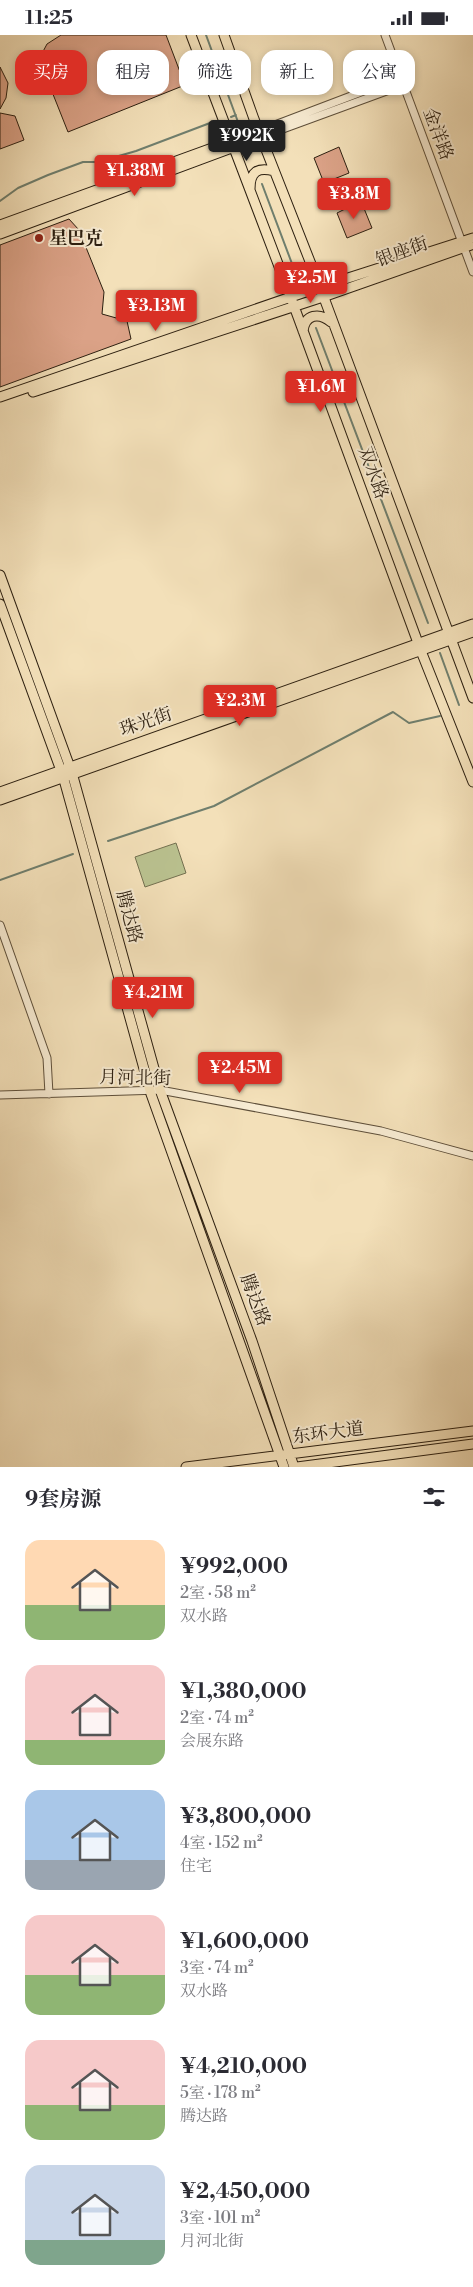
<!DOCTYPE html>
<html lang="zh">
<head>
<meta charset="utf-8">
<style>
  :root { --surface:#fff; --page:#f2f2f3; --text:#2b2b33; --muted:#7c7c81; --accent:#d93025 }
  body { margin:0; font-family:"Libre Bodoni","Noto Serif SC",serif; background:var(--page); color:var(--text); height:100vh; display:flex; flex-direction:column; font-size:19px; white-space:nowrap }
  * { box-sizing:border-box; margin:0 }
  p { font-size:16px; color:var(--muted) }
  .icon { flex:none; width:28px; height:28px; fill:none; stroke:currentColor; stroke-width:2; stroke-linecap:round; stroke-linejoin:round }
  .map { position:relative; height:1432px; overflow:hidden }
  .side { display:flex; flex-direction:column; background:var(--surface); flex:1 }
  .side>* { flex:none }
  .guide { position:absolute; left:15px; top:15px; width:444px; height:45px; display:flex; gap:10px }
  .price { position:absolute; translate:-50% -42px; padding:0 11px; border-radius:5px; background:var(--accent); color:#fff; font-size:16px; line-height:32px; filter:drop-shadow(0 1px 2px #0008) }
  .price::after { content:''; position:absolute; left:50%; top:30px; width:15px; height:11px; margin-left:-8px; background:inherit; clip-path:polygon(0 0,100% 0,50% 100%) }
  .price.on { background:#222; color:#fff }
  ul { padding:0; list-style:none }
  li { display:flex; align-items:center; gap:15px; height:125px; padding:0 25px }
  li span { display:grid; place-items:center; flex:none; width:140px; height:100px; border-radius:15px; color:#555 }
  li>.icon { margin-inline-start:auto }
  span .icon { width:60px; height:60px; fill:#fffc; stroke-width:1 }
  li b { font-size:21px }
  h2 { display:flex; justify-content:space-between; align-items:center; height:60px; padding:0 25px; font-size:21px }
  .chip { padding:0 18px; border-radius:15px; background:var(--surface); box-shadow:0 2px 8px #0003; font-size:18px; line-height:45px }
  .chip.on { background:var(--accent); color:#fff }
  .status { display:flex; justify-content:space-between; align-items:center; height:35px; padding:0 25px; background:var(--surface); direction:ltr }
  .status svg { height:14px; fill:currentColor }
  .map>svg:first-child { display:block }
  .green { fill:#bac290; stroke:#737050 }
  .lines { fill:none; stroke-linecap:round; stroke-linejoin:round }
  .stream { stroke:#6f7e6d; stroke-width:2 }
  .building { fill:#dba287; stroke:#2c1f10 }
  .minor-casing { stroke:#5e4f3a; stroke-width:9 }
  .major-casing { stroke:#2c1f10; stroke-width:11 }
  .minor { stroke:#f7ebd2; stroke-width:7 }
  .major { stroke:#f3e0b9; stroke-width:9 }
  .poi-dot { fill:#8f2418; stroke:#f7ebd2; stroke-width:2 }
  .labels { text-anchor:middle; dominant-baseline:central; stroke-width:4; stroke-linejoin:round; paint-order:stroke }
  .street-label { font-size:18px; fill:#2c1f10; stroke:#f7ebd2 }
  .poi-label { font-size:18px; font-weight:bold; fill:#2c1f10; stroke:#f7ebd2; text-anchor:start }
</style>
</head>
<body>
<div class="status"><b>11:25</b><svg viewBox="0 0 49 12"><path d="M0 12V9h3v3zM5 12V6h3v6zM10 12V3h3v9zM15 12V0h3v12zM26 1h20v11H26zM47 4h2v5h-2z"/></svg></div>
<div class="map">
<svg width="473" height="1432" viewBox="0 0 473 1432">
  <rect width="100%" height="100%" fill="#f3e0b9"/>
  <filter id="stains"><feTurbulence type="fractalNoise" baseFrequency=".004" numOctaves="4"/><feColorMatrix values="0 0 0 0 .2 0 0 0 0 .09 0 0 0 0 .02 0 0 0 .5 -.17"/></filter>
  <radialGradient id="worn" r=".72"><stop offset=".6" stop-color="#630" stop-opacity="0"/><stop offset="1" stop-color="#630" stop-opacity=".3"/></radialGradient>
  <path class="green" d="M176 808 186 838 145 852 135 822Z"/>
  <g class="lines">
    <path class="stream" d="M206 0 238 87
      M231 82 236 80
      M262 149 294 234
      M0 166 18 153 48 140 83 127H98L136 116 210 88
      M316 293 428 588
      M440 618 459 670
      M108 806 214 771 393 677 409 688 440 681
      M0 845 73 819"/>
  </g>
  <path class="building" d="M61 0H166L185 50 68 97 39 24 47 9Z
    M0 32 8 48 6 63 0 74Z
    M0 78 15 81 24 105 0 114Z
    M339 112 349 138 324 148 314 123Z
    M361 166 372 193 347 203 337 178Z
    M69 184 79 195 104 257 102 279 127 286 131 304 0 352V210Z"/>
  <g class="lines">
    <defs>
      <path id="minor" d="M385 0 473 237
        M259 96 401 42
        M261 102 403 50
        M0 890 47 1023 49 1059
        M0 1060 160 1055 381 1096 473 1121"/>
      <path id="major" d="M191 0 291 263 421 616 473 747
        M224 0 254 84 320 252 473 663
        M250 154C250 136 258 132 274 136
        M0 190 259 96
        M0 199 261 102
        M284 244C296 247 307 245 312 232
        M303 296C305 279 319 277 331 287
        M33 357 323 262 471 210
        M0 362 320 252 473 203
        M0 540 72 738 160 1055 252 1306 294 1432
        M0 569 63 741 151 1059 284 1432
        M0 757 473 589
        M0 765 473 597
        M186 1432 473 1396
        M297 1432 473 1409"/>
    </defs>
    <use href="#minor" class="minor-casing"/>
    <use href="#major" class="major-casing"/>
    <use href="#minor" class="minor"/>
    <use href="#major" class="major"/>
  </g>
  <circle class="poi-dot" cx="39" cy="203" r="5"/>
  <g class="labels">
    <g class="street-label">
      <text transform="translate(438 99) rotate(70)">金洋路</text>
      <text transform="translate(402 217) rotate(-20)">银座街</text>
      <text transform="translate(373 438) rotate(70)">双水路</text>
      <text transform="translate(146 687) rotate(-19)">珠光街</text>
      <text transform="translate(129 882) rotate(75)">腾达路</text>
      <text transform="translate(135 1043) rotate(1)">月河北街</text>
      <text transform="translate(255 1265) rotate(70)">腾达路</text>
      <text transform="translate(328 1398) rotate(-7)">东环大道</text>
    </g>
    <g class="poi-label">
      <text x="49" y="203">星巴克</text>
    </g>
  </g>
  <rect width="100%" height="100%" filter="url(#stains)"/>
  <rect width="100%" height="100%" fill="url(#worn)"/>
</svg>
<b class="price on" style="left:247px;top:127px">¥992K</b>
<b class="price" style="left:135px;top:162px">¥1.38M</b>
<b class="price" style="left:354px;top:185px">¥3.8M</b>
<b class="price" style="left:311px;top:269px">¥2.5M</b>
<b class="price" style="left:156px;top:297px">¥3.13M</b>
<b class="price" style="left:321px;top:378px">¥1.6M</b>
<b class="price" style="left:240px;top:692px">¥2.3M</b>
<b class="price" style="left:153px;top:984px">¥4.21M</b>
<b class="price" style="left:240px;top:1059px">¥2.45M</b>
<div class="guide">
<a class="chip on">买房</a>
<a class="chip">租房</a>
<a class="chip">筛选</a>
<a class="chip">新上</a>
<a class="chip">公寓</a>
</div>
</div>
<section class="side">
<h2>9套房源<svg class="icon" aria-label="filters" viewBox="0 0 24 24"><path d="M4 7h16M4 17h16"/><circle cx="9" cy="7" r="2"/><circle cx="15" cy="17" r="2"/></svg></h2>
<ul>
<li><span style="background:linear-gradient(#ffd9b3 65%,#8fb573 0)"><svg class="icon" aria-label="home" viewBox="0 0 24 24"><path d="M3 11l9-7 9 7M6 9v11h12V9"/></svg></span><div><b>¥992,000</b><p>2室 · 58 m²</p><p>双水路</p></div></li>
<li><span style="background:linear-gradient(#f6c9c9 75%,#8fb573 0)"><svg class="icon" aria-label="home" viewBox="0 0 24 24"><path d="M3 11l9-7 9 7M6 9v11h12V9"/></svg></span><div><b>¥1,380,000</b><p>2室 · 74 m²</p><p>会展东路</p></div></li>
<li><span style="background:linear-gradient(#a9c7e8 70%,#9aa5b1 0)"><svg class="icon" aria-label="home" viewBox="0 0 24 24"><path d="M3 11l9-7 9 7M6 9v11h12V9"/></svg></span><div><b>¥3,800,000</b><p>4室 · 152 m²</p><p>住宅</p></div></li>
<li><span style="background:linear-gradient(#f6c9c9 60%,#8fb573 0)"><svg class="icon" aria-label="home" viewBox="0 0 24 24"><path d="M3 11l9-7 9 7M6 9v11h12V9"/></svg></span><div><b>¥1,600,000</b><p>3室 · 74 m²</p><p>双水路</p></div></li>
<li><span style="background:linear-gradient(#f6c9c9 65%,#8fb573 0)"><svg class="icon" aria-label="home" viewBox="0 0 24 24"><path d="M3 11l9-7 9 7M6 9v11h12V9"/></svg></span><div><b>¥4,210,000</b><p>5室 · 178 m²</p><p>腾达路</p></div></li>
<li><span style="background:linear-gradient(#c9d6e8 75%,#7fa58c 0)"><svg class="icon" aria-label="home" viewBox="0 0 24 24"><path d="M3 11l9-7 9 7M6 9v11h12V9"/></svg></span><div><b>¥2,450,000</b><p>3室 · 101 m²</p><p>月河北街</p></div></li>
</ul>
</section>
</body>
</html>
